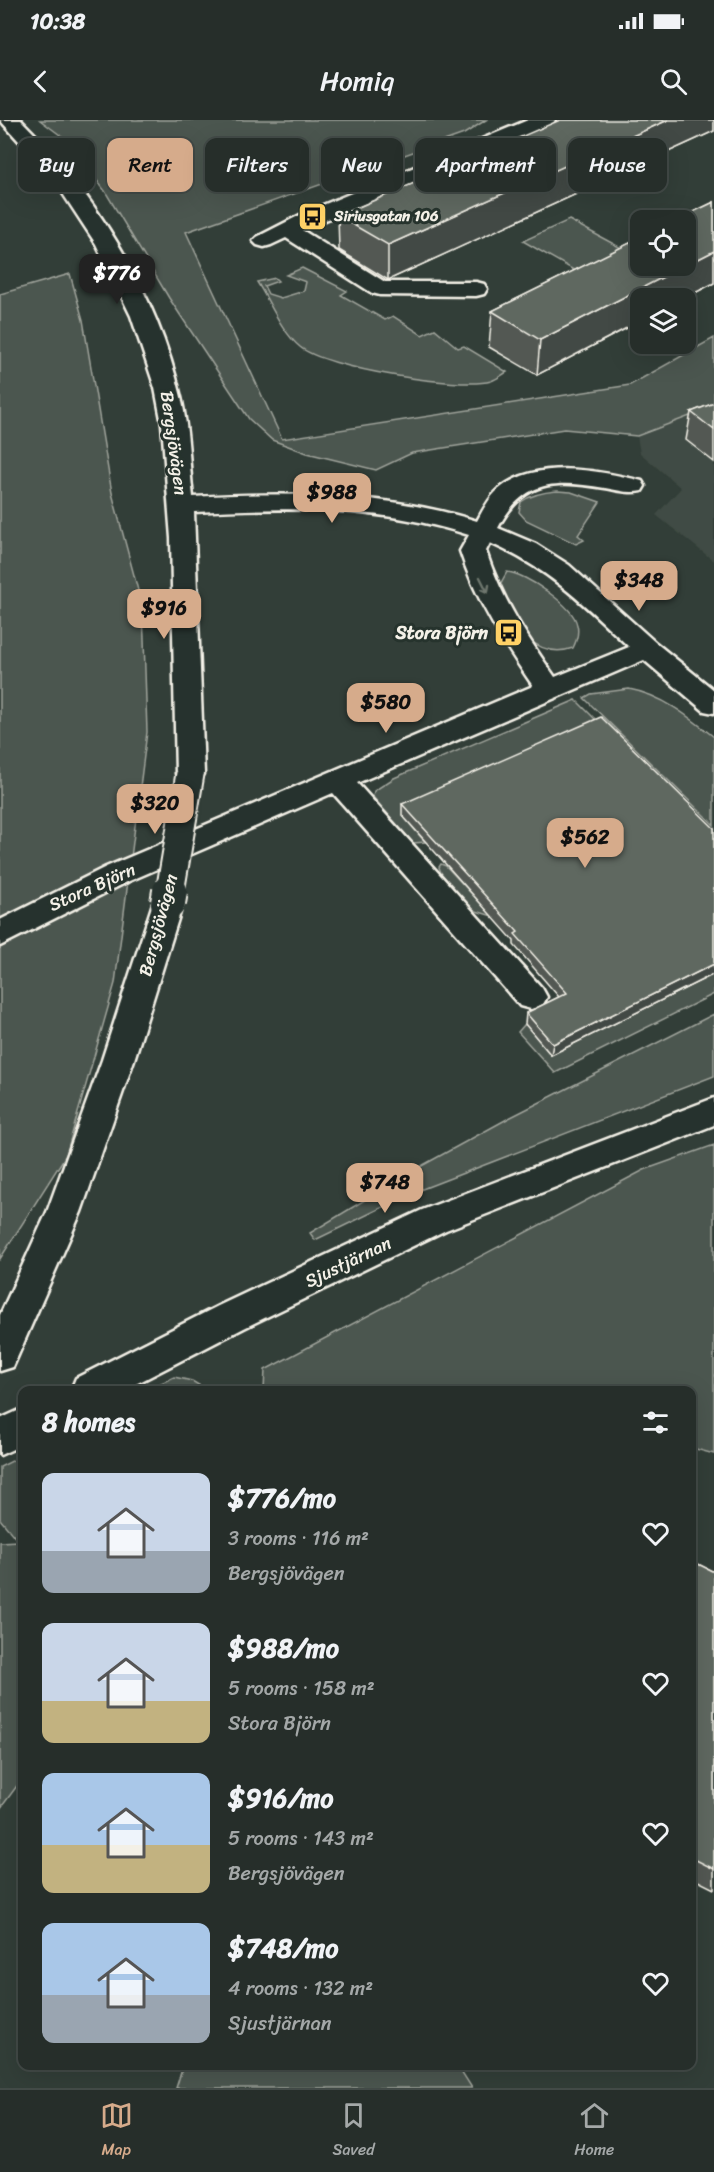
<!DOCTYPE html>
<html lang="en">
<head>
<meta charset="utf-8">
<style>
  :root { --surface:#262e2a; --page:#323a36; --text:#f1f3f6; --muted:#a4a8a8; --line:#424a47; --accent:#d6ab8b }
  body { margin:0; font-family:Sriracha,sans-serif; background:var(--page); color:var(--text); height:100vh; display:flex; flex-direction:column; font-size:22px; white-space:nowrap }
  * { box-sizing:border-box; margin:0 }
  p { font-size:20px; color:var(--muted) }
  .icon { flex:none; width:33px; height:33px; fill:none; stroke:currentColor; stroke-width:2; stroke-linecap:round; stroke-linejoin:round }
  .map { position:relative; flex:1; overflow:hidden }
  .drawer { position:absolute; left:18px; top:1266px; width:678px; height:684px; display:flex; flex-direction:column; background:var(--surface); border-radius:12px; box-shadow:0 6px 24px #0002,0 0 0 2px var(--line) }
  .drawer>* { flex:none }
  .guide { position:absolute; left:18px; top:18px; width:678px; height:54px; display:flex; gap:12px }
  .buttons { position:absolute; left:630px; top:90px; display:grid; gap:12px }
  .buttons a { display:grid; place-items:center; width:66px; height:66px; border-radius:12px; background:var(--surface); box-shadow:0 6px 24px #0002,0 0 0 2px var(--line); font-size:30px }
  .price { position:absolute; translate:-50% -51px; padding:0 14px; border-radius:12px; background:var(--accent); color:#111; font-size:20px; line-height:39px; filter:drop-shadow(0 2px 3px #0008) }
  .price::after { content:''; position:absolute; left:50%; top:36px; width:18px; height:14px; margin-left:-9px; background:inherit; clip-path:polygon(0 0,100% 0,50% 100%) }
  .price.current { background:#222; color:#fff }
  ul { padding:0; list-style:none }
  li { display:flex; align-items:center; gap:18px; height:150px; padding:0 24px }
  li span { display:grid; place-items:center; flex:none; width:168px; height:120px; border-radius:12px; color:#555 }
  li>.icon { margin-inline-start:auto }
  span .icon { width:72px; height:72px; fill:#fffc; stroke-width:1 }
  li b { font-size:26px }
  h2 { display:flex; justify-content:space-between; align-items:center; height:72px; padding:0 24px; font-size:26px }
  .chip { padding:0 21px; border-radius:12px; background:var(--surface); box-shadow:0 6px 24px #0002,0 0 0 2px var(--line); font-size:21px; line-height:54px }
  .chip.current { background:var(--accent); color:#111 }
  .status { display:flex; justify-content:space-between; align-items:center; height:42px; padding:0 30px; background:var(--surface); direction:ltr }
  .status svg { height:16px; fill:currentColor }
  header { display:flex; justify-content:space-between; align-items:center; height:78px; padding:0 24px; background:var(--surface); font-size:27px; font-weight:600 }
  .dock { display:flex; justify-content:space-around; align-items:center; height:84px; border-top:2px solid var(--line); background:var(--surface); font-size:16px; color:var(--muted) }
  .dock a { display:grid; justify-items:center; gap:3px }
  .dock .current { color:var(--accent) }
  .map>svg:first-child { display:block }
  .built { fill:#404b44 }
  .green { fill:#4c564f; stroke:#a0a49c; stroke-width:1.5 }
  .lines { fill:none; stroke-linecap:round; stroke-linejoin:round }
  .minor-casing { stroke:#f4f1e8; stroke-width:5 }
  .minor { fill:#26332d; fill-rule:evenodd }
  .minor-bridge-far1-casing { stroke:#f4f1e8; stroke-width:31; stroke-linecap:butt }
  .minor-bridge-casing { stroke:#f4f1e8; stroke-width:38; stroke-linecap:butt }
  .minor-bridge-far1 { stroke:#26332d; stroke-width:27 }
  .minor-bridge { stroke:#26332d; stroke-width:34 }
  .wall { fill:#525953; stroke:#f4f1e8; stroke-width:1.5 }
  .shaded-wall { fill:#424944; stroke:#f4f1e8; stroke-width:1.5 }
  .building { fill:#5f6861; stroke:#f4f1e8; stroke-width:1.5 }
  .oneway { stroke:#6e766e }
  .labels { text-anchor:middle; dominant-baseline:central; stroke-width:6; stroke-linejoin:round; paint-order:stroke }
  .far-poi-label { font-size:15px; font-weight:bold; fill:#f4f1e8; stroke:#26332d; text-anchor:start }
  .street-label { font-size:18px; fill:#f4f1e8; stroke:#26332d }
  .poi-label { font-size:18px; font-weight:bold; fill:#f4f1e8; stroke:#26332d; text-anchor:end }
</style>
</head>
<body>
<div class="status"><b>10:38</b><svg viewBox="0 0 49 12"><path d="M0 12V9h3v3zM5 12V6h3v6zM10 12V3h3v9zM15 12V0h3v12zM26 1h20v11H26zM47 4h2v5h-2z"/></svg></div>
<header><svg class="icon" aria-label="back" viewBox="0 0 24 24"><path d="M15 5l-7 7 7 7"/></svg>Homiq<svg class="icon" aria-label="search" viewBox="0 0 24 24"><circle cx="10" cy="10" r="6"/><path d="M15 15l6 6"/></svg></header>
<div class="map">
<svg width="714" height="1968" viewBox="0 0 714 1968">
  <rect width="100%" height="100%" fill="#323e38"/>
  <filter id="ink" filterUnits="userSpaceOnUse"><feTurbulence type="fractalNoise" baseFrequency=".0167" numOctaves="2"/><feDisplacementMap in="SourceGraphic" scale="12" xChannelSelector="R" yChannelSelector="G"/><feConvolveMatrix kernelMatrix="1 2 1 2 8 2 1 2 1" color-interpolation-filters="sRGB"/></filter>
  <g filter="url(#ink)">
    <path class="built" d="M714 287V441L656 395 681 368 640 333 637 316Z"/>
    <path class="green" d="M40 0H486L464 14 186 112 282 319 630 265 714 218V287L637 316 564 309 412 333 376 350 307 333 272 320 249 299 169 178 105 71 64 18Z
      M569 100 623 129 577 152 523 121Z
      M302 148 347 171 341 175 385 200 393 196 422 215 435 209 458 228 464 226 507 252C502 255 497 259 491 261 460 270 325 248 300 227 281 211 270 182 257 162L275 158 278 161 264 166 268 174 281 178 304 171 306 162 286 155Z
      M70 154 83 200 112 373 143 489 147 612 115 863 66 1035 0 1139V174Z
      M557 371 571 372 600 382 578 415 584 420 576 424 526 400 519 392 521 382C532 374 544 372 557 371Z
      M507 452C525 453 574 486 577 505 579 512 576 522 573 528 556 534 540 529 527 518L498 468Z
      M629 569C662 575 688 596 714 617V705L584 578 591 574Z
      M576 580 598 602 402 695 425 722 413 723 373 677 374 671 394 658Z
      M441 744 446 746 492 796 470 789 441 753 439 747Z
      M714 854V874L555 953 518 912 525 904 551 935Z
      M714 894V956L412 1073 315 1120 310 1113 416 1049 509 998Z
      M714 1025V1334L692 1328V1270H264L265 1250 644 1050Z
      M174 1257 192 1261 207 1270H146Z
      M22 1336V1659L0 1689V1422L18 1421 0 1399V1347Z
      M183 1946H458L472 1968H176Z"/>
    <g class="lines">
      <defs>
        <path id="minor" d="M0 0H21C96 74 157 174 181 277 189 310 189 344 193 377 289 372 384 372 477 401 483 390 489 378 498 370 535 338 598 350 642 361L645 366 642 371C629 374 617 370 605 368 555 360 524 359 498 408L536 424 569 445 656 523 714 570V593L704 591 644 540 357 663 542 868 547 877 542 886 531 889 520 886 333 673 127 762 0 826V800L106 747 533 566C504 524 476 481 460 431L469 415C379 386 287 387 194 392L204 654 200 661 190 664 180 661 176 654 171 418 162 304 155 268 131 196 96 124 54 60ZM490 423C549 449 583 483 629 527L555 557C527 517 501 478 486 431Z
          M528 0H555L552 4 302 110 385 162H476L484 164 487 169 484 174 476 176 380 175 372 173 286 118 271 125 264 127 257 125 253 121 257 117 306 92Z
          M168 772 179 775 183 783 134 940 81 1092 13 1247 0 1251V1195L47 1092 102 940 153 783 157 775Z
          M714 978V1005L446 1110 244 1208 124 1270H71L76 1258 218 1186 422 1090Z
          M22 1289V1325L0 1335V1299Z"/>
      </defs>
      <use href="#minor" class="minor-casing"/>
      <use href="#minor" class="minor"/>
      <defs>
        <path id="minor-bridge-far1" d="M170 772 190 654"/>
        <path id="minor-bridge" d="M168 783 170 771"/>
      </defs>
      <use href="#minor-bridge-far1" class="minor-bridge-far1-casing"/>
      <use href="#minor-bridge" class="minor-bridge-casing"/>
      <use href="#minor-bridge-far1" class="minor-bridge-far1"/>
      <use href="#minor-bridge" class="minor-bridge"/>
    </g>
    <path class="wall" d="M714 0V11L388 160 339 130 338 96Z
      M714 82V163L537 255 489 227 492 191Z
      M714 283V342L686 320 691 292Z
      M402 684 714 708V854L551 935 525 904 526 893 559 877 514 825V821L402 695Z
      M692 1441 714 1452V1769L692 1758Z"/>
    <path class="shaded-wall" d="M668 0H714V11L388 160V125Z
      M714 131V163L685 178H640V201L537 255 540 220Z
      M714 844V854L551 935 553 924Z"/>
    <path class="building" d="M560 0H668L388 125 338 96Z
      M714 82V131L540 220 492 191 640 118V146H686V100H676Z
      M714 283V310L691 292Z
      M601 597 714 708V844L553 924 526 893 567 873 515 814 518 812 402 684Z
      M692 1441 714 1452V1749L692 1738Z"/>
    <defs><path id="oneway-shaft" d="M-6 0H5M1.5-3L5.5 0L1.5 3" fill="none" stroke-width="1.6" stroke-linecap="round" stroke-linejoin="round" transform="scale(1.5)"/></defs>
    <use class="oneway" href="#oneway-shaft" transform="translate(484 465) rotate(63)"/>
  </g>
  <defs>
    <symbol id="bus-square" viewBox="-11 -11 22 22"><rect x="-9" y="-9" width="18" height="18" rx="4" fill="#ffd166" stroke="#26332d"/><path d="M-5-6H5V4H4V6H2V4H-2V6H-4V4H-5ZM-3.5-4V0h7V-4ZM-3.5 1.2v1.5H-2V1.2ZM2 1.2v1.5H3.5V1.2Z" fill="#111"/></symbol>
  </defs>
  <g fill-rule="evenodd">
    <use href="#bus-square" x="296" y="80" width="33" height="33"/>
    <use href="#bus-square" x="492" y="496" width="33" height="33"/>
  </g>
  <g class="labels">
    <g class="far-poi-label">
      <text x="334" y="96">Siriusgatan 106</text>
    </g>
    <g class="street-label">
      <text transform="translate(174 323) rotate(82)">Bergsjövägen</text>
      <text transform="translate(92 767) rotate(-24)">Stora Björn</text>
      <text transform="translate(158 805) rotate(-75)">Bergsjövägen</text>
      <text transform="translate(348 1142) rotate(-26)">Sjustjärnan</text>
    </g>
    <g class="poi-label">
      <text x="488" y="513">Stora Björn</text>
    </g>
  </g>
</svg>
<div class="buttons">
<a><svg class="icon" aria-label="locate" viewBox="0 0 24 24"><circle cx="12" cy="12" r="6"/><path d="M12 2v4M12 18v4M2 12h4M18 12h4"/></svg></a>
<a><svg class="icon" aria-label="layers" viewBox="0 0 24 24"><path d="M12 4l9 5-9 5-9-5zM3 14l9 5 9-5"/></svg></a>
</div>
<b class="price current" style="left:117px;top:185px">$776</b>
<b class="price" style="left:332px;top:404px">$988</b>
<b class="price" style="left:639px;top:492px">$348</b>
<b class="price" style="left:164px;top:520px">$916</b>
<b class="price" style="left:386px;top:614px">$580</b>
<b class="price" style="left:155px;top:715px">$320</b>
<b class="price" style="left:585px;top:749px">$562</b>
<b class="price" style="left:385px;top:1094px">$748</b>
<div class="guide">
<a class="chip">Buy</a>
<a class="chip current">Rent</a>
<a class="chip">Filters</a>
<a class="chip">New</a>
<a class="chip">Apartment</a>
<a class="chip">House</a>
</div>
<section class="drawer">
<h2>8 homes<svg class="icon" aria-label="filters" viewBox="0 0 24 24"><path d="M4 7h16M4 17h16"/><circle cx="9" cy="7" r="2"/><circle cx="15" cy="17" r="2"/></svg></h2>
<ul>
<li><span style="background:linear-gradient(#c9d6e8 65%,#9aa5b1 0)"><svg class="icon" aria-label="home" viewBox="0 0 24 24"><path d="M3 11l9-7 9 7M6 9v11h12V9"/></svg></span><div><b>$776/mo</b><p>3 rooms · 116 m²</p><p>Bergsjövägen</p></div><svg class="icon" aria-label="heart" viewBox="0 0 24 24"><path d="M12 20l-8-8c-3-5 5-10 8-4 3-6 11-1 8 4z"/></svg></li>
<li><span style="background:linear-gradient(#c9d6e8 65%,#c2b280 0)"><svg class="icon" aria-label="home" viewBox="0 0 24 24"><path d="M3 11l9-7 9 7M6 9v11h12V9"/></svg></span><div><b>$988/mo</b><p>5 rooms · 158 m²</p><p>Stora Björn</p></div><svg class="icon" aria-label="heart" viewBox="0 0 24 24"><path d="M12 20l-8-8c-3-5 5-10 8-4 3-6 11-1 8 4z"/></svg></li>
<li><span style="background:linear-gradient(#a9c7e8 60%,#c2b280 0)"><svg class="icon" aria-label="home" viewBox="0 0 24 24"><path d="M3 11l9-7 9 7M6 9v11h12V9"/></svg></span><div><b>$916/mo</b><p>5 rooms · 143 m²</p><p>Bergsjövägen</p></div><svg class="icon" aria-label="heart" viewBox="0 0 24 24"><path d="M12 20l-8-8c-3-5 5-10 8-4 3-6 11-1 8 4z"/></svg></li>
<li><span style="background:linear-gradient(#a9c7e8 60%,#9aa5b1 0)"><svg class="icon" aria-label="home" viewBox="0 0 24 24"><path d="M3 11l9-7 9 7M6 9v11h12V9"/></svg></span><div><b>$748/mo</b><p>4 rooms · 132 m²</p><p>Sjustjärnan</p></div><svg class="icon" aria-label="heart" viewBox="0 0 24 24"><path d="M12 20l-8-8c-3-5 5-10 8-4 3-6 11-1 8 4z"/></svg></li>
</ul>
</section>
</div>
<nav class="dock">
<a class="current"><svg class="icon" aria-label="map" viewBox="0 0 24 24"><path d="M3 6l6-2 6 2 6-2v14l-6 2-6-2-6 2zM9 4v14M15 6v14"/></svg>Map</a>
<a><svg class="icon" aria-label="saved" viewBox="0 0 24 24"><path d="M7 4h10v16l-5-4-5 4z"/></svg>Saved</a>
<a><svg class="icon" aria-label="home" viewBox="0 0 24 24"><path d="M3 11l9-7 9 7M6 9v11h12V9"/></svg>Home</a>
</nav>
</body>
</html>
